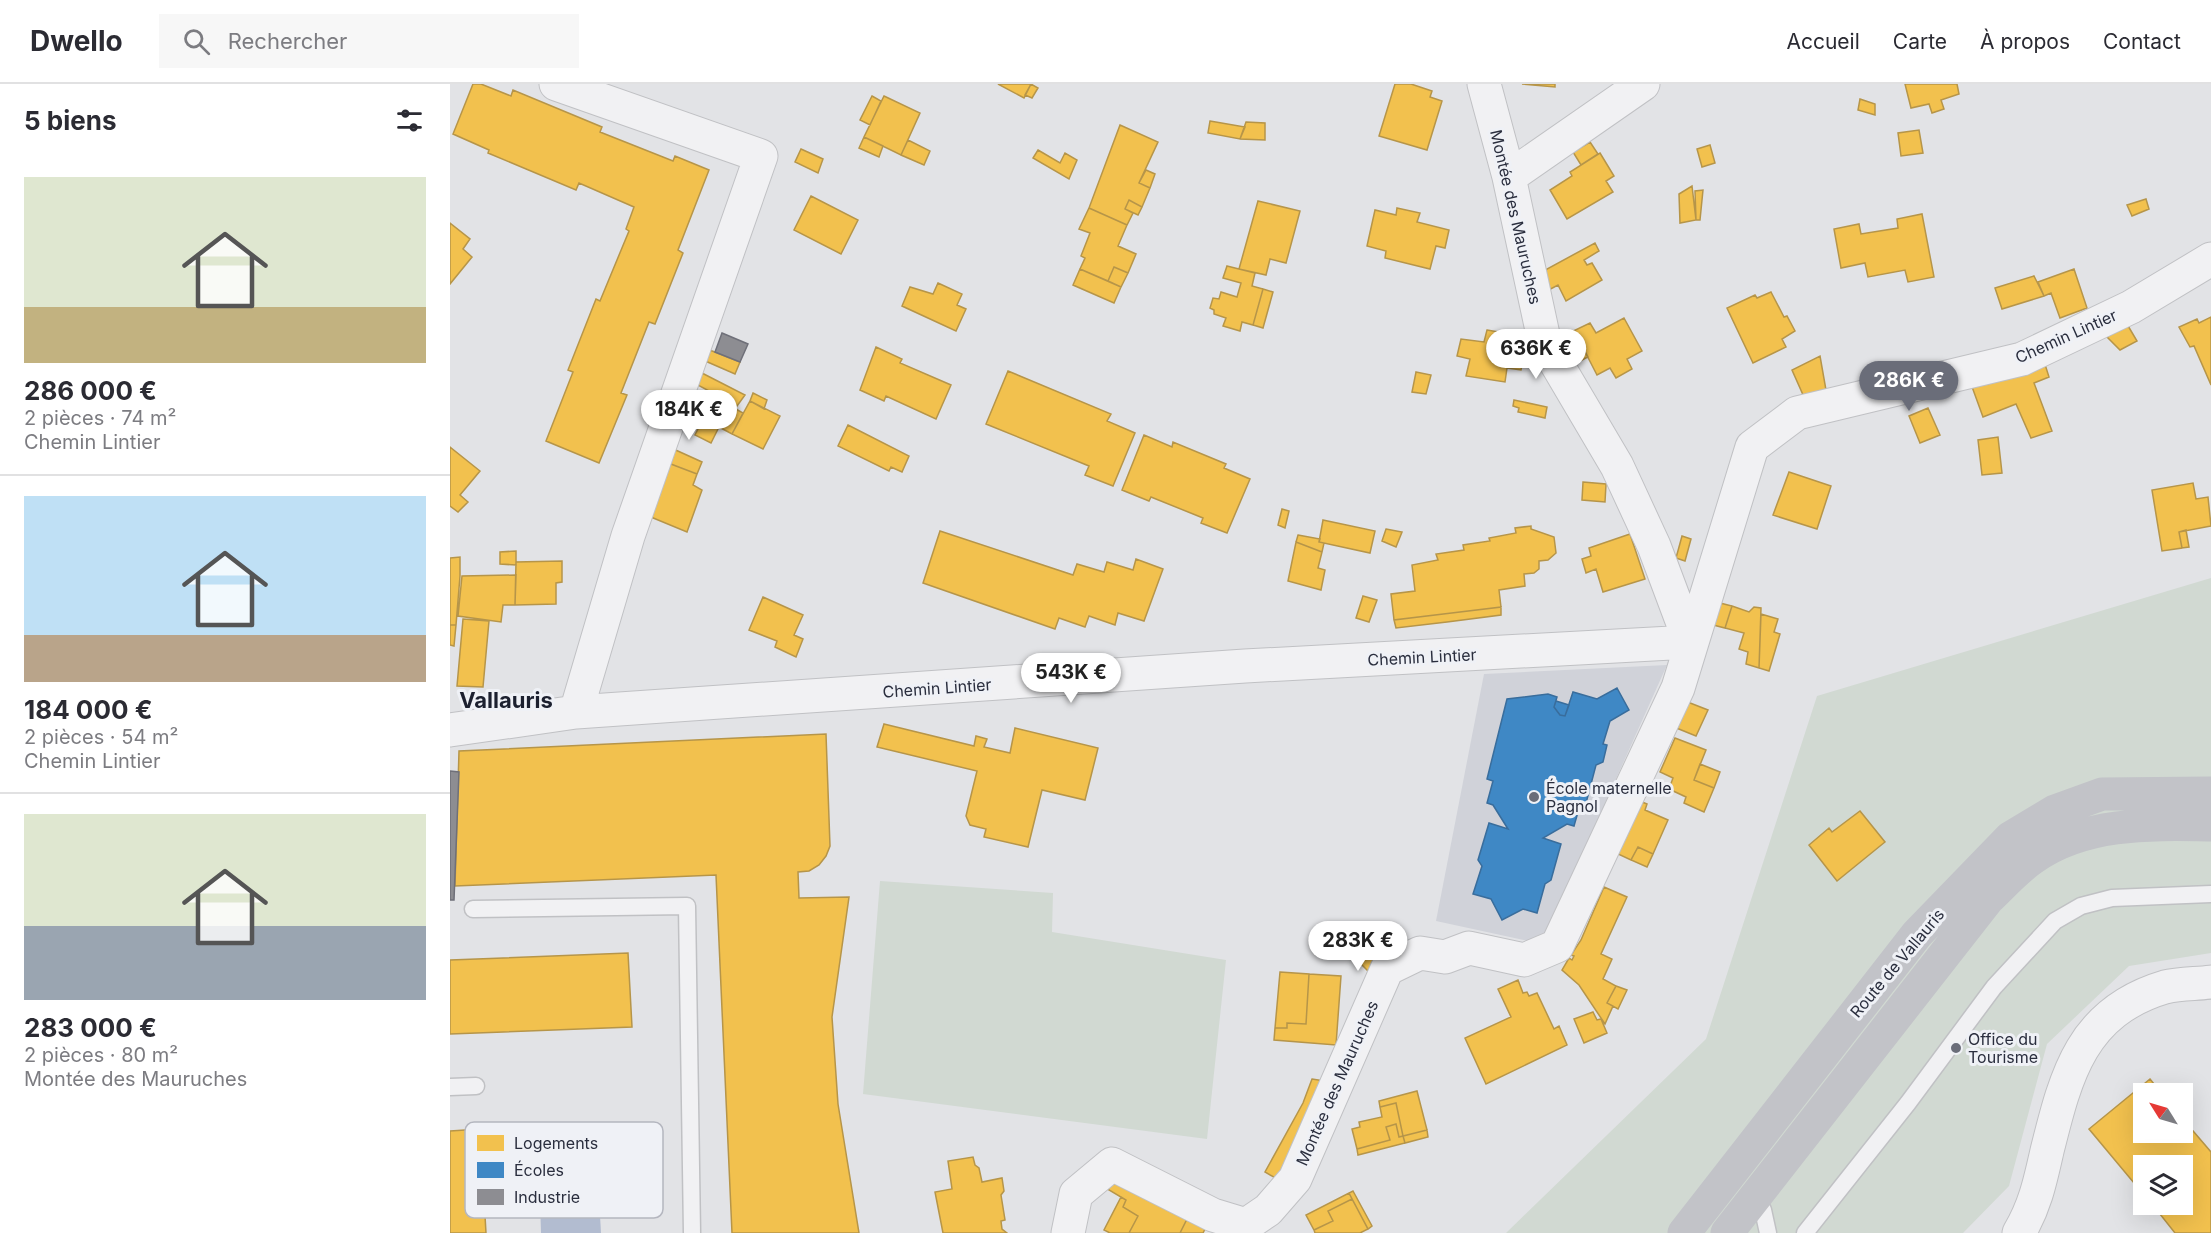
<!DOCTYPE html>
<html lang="fr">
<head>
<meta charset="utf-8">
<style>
  :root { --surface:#fff; --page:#f7f7f7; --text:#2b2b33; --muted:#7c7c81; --line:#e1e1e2; --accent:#6a6d79 }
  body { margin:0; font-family:Inter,sans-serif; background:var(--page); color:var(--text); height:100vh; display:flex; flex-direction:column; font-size:22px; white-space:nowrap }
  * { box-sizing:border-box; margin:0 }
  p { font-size:20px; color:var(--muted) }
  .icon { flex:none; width:33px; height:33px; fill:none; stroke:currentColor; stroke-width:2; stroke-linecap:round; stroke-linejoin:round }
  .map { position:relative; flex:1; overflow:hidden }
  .drawer { display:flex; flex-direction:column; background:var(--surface); width:450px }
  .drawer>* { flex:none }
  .needle { width:39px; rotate:307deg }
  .fabs { position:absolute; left:1683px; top:999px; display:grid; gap:12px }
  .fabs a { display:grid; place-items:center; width:60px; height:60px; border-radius:0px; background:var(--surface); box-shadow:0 6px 24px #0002; font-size:30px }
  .price { position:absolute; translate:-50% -51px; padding:0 14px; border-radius:21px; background:#fff; color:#222; font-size:20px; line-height:39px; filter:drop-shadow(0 2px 3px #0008) }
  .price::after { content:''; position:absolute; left:50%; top:36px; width:18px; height:14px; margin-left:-9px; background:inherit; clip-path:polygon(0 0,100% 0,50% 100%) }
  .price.active { background:var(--accent); color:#fff }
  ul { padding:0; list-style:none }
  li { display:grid; align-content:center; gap:12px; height:318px; padding:0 24px }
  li+li { border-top:2px solid var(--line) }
  li span { display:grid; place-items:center; height:186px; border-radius:0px; color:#555 }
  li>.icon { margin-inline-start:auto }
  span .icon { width:108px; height:108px; fill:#fffc; stroke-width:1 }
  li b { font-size:26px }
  h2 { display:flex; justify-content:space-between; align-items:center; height:72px; padding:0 24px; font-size:26px }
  header { display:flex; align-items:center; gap:36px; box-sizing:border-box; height:84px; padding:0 30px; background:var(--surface); border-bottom:2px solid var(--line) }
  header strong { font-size:28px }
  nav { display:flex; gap:33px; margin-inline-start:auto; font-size:21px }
  .search { width:420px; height:54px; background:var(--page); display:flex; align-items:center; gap:15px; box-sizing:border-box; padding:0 21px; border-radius:0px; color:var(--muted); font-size:22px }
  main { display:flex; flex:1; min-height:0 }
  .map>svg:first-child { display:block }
  .built { fill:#d0d2d9 }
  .green { fill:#d1d9d2 }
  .water { fill:#b2bcd0 }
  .homes { fill:#f2c14e; stroke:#b69549; stroke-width:1.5 }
  .schools { fill:#3f88c5; stroke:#396d9c; stroke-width:1.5 }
  .industry { fill:#8d8d92; stroke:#6f7079; stroke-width:1.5 }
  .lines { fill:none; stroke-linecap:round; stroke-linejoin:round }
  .service-casing { stroke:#c0c1c4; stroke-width:19 }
  .minor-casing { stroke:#c0c1c4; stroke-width:35 }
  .service { stroke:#f1f1f3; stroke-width:16 }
  .minor { stroke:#f1f1f3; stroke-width:33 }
  .secondary { stroke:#c2c3c8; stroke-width:33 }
  .poi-dot { fill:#6a6d79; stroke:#eff1f6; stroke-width:2 }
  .labels { text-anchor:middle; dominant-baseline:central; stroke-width:6; stroke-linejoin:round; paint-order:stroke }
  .street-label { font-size:16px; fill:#2a2e3e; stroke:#eff1f6 }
  .poi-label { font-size:16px; fill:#2a2e3e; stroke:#eff1f6; text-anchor:start }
  .district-label { font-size:22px; font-weight:bold; fill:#1c202f; stroke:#eff1f6 }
  .key { fill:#eff1f6; stroke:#b4b6bf; stroke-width:1.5 }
  .key-label { font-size:16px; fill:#2a2e3e }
</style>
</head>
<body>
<header>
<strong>Dwello</strong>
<div class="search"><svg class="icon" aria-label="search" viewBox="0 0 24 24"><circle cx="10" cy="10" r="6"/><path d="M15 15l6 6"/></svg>Rechercher</div>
<nav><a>Accueil</a><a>Carte</a><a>À propos</a><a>Contact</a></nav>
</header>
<main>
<section class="drawer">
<h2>5 biens<svg class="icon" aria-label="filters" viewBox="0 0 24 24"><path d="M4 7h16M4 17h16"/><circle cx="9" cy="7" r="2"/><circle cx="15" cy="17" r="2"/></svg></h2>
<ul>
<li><span style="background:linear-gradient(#dfe7d0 70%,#c2b280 0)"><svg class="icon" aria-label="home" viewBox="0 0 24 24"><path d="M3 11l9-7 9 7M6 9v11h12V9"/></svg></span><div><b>286 000 €</b><p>2 pièces · 74 m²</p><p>Chemin Lintier</p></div></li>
<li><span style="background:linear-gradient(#bfe0f5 75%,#b9a48a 0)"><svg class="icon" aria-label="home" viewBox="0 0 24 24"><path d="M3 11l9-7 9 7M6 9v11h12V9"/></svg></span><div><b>184 000 €</b><p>2 pièces · 54 m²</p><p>Chemin Lintier</p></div></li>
<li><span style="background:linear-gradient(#dfe7d0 60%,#9aa5b1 0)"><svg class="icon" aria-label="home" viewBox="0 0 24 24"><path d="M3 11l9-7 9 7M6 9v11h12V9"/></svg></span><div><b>283 000 €</b><p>2 pièces · 80 m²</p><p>Montée des Mauruches</p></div></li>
</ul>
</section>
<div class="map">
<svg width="1761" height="1149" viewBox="0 0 1761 1149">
  <rect width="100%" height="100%" fill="#e2e3e6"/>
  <path class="built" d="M1217 581 1092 860 986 837 1034 590Z"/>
  <path class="green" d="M1761 494V869L1679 882 1597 960 1559 1102 1513 1149H1056L1256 955 1367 612Z
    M430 797 603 809 602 848 776 876 757 1055 413 1010Z"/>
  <path class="water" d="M145 1043 151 1149H91L88 1046Z"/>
  <path class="homes" d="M23 0H31L61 12 63 6 152 43 150 48 223 77 225 72 259 86 228 166 233 169 205 240 199 238 171 309 177 311 149 379 96 357 123 288 118 286 146 215 150 217 179 147 176 145 184 123 129 99 126 106 38 69 39 66 3 50Z
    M548 0H581L574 14Z
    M581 0 588 4 582 14 575 11Z
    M945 0H961L982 7 980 13 992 17 977 66 929 52Z
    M1072 0H1105V3Z
    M1455 0H1507L1509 10 1491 16 1494 25 1482 29 1479 20 1461 24Z
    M422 12 431 17 420 41 410 36Z
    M434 12 470 29 451 71 414 53Z
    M1410 15 1425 20V31L1408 26Z
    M760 37 795 43 790 55 758 49Z
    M796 38 815 39V56L790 55Z
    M670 41 708 58 689 99 700 104 692 123 679 116 675 125 683 129 677 141 639 124Z
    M1469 46 1473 69 1451 72 1448 49Z
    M414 53 433 62 429 73 409 64Z
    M458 56 480 67 474 81 451 71Z
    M1140 58 1148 70 1131 81 1123 68Z
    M1260 61 1265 79 1252 83 1247 65Z
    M351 65 373 75 368 89 345 78Z
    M588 66 610 79 615 69 627 76 619 95 583 74Z
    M1150 69 1164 92 1156 97 1163 108 1117 135 1100 106 1122 92 1120 88Z
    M696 86 705 90 700 104 689 99Z
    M1242 102 1246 136 1230 139 1229 110Z
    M1253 106 1250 136H1246L1245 107Z
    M361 112 408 136 391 170 344 146Z
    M1696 115 1699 125 1682 132 1677 121Z
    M679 116 692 123 688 131 675 125Z
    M808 117 850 127 836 179 820 175 816 191 789 185Z
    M639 124 677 141 668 162 686 170 678 189 664 183 658 197 630 185 635 174 631 172 640 149 629 145Z
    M947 124 970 129 967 138 999 146 995 164 986 162 980 185 935 174 936 167 917 162 925 126 946 131Z
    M1472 130 1484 193 1458 198 1455 186 1418 193 1415 179 1391 184 1384 145 1409 140 1411 150 1448 144 1447 135Z
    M0 139 20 155 13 165 22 173 0 200Z
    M1145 159 1149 167 1134 176 1137 181 1142 179 1152 196 1116 217 1108 201 1095 208 1086 191Z
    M777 182 805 189 802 202 813 205 803 241 792 238 790 247 773 242 776 234 764 230V226L760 224 763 214 769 215 771 208 787 213 791 199 773 194Z
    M664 183 678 189 671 203 658 197Z
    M630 185 671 203 664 219 623 201Z
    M1624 185 1637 224 1610 234 1601 209 1594 212 1588 198Z
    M1584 192 1594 212 1552 225 1545 204Z
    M488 199 512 210 507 221 516 225 506 247 452 222 460 203 483 210Z
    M813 205 823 208 813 244 803 241Z
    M1321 208 1334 233 1337 232 1345 247 1332 255 1336 263 1303 279 1277 224 1305 211 1307 214Z
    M1761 233V301L1744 262 1740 263 1729 243 1747 235 1749 239Z
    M1174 234 1192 267 1177 275 1182 285 1166 294 1160 284 1147 291 1130 258 1124 261 1119 249 1140 239 1146 249Z
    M1674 235 1687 257 1670 266 1651 247Z
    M1037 246 1078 253 1071 286 1057 284 1055 298 1016 292 1020 275 1007 272 1011 255 1034 258Z
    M1130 258 1138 273 1132 276 1124 261Z
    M426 263 452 275 450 279 501 301 486 335 436 312 434 317 410 306Z
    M257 265 290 278 285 290 253 276Z
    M1370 272 1376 306 1354 313 1342 286Z
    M1593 274 1599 293 1584 299 1602 347 1581 354 1566 320 1533 333 1521 300Z
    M248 287 295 311 287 322 244 299Z
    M558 287 661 330 657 337 685 349 663 402 635 391 639 382 536 340Z
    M966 288 981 291 976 310 962 308Z
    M303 309 317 316 314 325 300 317Z
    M265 313 293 329 282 350 269 343 261 359 245 351 255 331 259 333 262 327 259 325Z
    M1064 316 1097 323 1095 334 1068 328 1069 324 1063 322Z
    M300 317 330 332 313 365 282 350Z
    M1478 324 1490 351 1470 359 1459 332Z
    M398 341 459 372 452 388 441 383 439 387 388 362Z
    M694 351 722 363 723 358 776 380 774 384 800 395 777 449 751 439 753 434 701 413 699 417 672 406Z
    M1548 353 1552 389 1532 391 1528 356Z
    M0 363 30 387 10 411 18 418 8 428 0 422Z
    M219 363 252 378 247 390 213 377Z
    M213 377 247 390 243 401 252 406 237 448 196 431Z
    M1339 388 1381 402 1367 445 1323 431Z
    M1133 398 1156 400 1155 418 1132 416Z
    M1743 399 1746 415 1758 413 1761 442 1729 448 1732 464 1712 467 1702 406Z
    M832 425 839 427 835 444 828 441Z
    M873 436 925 447 920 469 869 458Z
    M1081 442V445L1104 453 1106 469 1098 476 1089 477V485L1084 489 1074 490 1075 502 1049 506 1051 523 944 536 941 510 965 507 962 481 988 476 986 470 1014 466 1013 461 1040 457 1039 454 1066 449 1065 444Z
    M936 445 952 448 946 463 932 457Z
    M1736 446 1739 463 1732 464 1729 448Z
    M490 447 623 491 627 480 654 488 657 478 683 486 686 475 713 485 694 537 668 529 665 541 639 532 635 543 609 534 605 545 473 499Z
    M1180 450 1195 495 1153 508 1146 485 1136 489 1132 475 1141 472 1139 464Z
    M848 451 870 455 869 458 874 459 872 468 846 458Z
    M1232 452 1241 455 1235 477 1226 474Z
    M846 458 872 468 868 484 875 486 871 506 838 497Z
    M66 467V481L50 480V468Z
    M10 473V492L6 541H0V474Z
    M112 477V498L106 499V520L65 521 66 478Z
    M66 491 65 521H53L51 538 8 532 12 492Z
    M913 512 927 516 919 538 906 534Z
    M313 513 353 531 344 551 353 555 346 573 325 563 327 557 299 546Z
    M1270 519 1282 522 1275 544 1263 541Z
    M1282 522 1299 528 1304 523 1311 524 1309 584 1296 580 1298 568 1289 565 1294 549 1275 544Z
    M1051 523V531L997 538 946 544 944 536Z
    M1311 530 1328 535 1324 548 1330 550 1319 587 1309 584Z
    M13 535 39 537 33 603 7 602Z
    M0 541H6L4 562 0 561Z
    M1235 617 1258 626 1246 652 1224 643Z
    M434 640 524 662 526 652 537 655 534 663 560 669 565 644 648 664 635 716 592 706 578 763 534 753 536 745 520 741 516 732 527 687 427 663Z
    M376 650 380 762 376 772 369 781 359 787 348 788 349 814 399 813 382 933 388 1020 409 1149H282L266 791 5 802 9 667Z
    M1225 654 1256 666 1244 696 1264 704 1254 728 1234 719 1236 713 1219 705 1223 694 1210 688Z
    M1250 680 1270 688 1264 704 1244 696Z
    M1192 718 1197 720 1195 726 1218 736 1203 770 1188 763 1181 776 1168 770Z
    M1410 727 1435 758 1387 797 1359 761 1379 744 1382 748Z
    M1188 763 1203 770 1197 783 1181 776Z
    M1154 803 1177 813 1151 870 1162 875 1153 895 1166 902 1157 919 1163 922 1155 940 1129 901 1112 886 1119 874 1122 876 1124 872 1121 871 1131 856Z
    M917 860 932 876 919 888 904 873Z
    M178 869 182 943 0 950V876Z
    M830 888 859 890 856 940 837 939V944H825Z
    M859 890 891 892 886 961 824 956 825 944H837V939L856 940Z
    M1068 896 1073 909 1077 908 1079 912 1087 909 1104 945 1109 942 1117 961 1036 1000 1015 954 1061 933 1048 905Z
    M1166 902 1177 906 1168 925 1157 919Z
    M1143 928 1147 936 1151 935 1157 949 1134 959 1124 935Z
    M862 995 875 997 827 1095 815 1088 853 1019Z
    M1700 995 1712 1010H1694V1048H1732V1034L1761 1068V1149H1725L1702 1120H1732V1082H1694V1111L1639 1045Z
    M967 1007 977 1046 953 1052 946 1019 930 1023 929 1017Z
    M946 1019 953 1052 949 1053 946 1040 936 1043 940 1056 907 1065 902 1045 910 1043 909 1038 932 1033 930 1023Z
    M946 1040 949 1053 953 1052 955 1059 908 1071 907 1065 940 1056 936 1043Z
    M30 1045 36 1149H0V1047Z
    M977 1046 978 1053 955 1059 953 1052Z
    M523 1073 525 1081 529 1084 532 1098 552 1094 554 1107 551 1111 555 1136 551 1137 552 1145 557 1149H493L485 1108 502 1105 498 1077Z
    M666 1094 738 1133 730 1149H679L688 1132 673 1123 676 1116 654 1103Z
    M903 1107 922 1142 918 1145 899 1109Z
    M899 1109 902 1115 878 1127 883 1137 864 1146 856 1131Z
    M671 1113 676 1116 673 1123 688 1132 679 1149H660L654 1146Z
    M902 1115 918 1145 910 1149H865L864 1146 883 1137 878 1127Z
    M738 1133 756 1143 753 1149H730Z"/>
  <path class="schools" d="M1167 604 1179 626 1160 637 1153 660 1157 661 1153 678 1146 681 1135 723 1130 721 1124 742 1117 740 1093 754 1111 760 1101 796 1095 800 1087 829 1073 825 1052 836 1041 815 1023 810 1032 782 1028 776 1039 739 1058 745 1043 721 1037 719 1043 697 1037 695 1057 615 1098 610 1107 613 1104 623 1110 631 1115 632 1123 608 1147 615Z
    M1106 617 1119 621 1115 632 1110 631 1104 623Z"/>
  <path class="industry" d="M272 249 298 260 290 278 265 268Z
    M0 687 9 688 4 816H0Z"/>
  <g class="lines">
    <defs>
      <path id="service" d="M23 825 237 822 242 1149
        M0 1003 26 1002
        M1306 1113 1313 1126 1318 1149
        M1355 1149 1458 1019 1544 903 1605 837 1631 822 1662 814 1761 810"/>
      <path id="minor" d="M106 0 311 72 178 452 126 628
        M1034 0 1059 93 1095 260 1167 382 1204 462 1240 558
        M1059 93 1193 0
        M0 646 126 628 795 582 1240 558
        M618 1149 626 1110 662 1080 763 1131 796 1141 818 1126 845 1095 937 885 970 869 995 873 1019 864 1074 876 1107 862 1228 604 1302 363 1347 329 1572 275 1681 223 1761 175
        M1569 1149C1585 1122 1590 1098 1597 1067 1616 991 1631 928 1715 903 1730 899 1746 900 1761 898"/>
    </defs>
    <use href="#service" class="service-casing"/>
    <use href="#minor" class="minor-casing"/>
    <use href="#service" class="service"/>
    <use href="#minor" class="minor"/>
    <path class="secondary" d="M1234 1149 1467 850 1560 754 1605 727 1652 710 1761 709
      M1277 1149 1538 815C1552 802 1566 786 1582 775 1633 738 1701 740 1761 741"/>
  </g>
  <g class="poi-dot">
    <circle cx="1084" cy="713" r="6"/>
    <circle cx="1506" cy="964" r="6"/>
  </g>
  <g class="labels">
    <g class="street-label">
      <text transform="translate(1066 133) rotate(77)">Montée des Mauruches</text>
      <text transform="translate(1616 252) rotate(-24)">Chemin Lintier</text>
      <text transform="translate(972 573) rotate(-3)">Chemin Lintier</text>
      <text transform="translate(487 604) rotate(-4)">Chemin Lintier</text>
      <text transform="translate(1447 879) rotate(-50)">Route de Vallauris</text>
      <text transform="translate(887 999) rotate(-66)">Montée des Mauruches</text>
    </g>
    <g class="poi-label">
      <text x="1096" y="704">École maternelle<tspan x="1096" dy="18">Pagnol</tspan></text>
      <text x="1518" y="955">Office du<tspan x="1518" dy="18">Tourisme</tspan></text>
    </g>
    <g class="district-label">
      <text x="56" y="616">Vallauris</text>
    </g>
  </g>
  <rect x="15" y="1038" width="198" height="96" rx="9" class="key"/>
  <rect x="27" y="1051" width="27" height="16" fill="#f2c14e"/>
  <rect x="27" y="1078" width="27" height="16" fill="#3f88c5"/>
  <rect x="27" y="1105" width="27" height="16" fill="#8d8d92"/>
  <g class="key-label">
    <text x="64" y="1065">Logements</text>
    <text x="64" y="1092">Écoles</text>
    <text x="64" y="1119">Industrie</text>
  </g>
</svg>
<div class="fabs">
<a><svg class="needle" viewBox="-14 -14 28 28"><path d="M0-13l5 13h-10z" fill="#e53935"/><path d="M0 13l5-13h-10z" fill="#7c7c81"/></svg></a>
<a><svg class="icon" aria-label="layers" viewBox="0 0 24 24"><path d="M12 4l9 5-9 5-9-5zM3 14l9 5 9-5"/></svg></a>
</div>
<b class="price" style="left:1086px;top:296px">636K €</b>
<b class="price active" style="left:1459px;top:328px">286K €</b>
<b class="price" style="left:239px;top:357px">184K €</b>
<b class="price" style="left:621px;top:620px">543K €</b>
<b class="price" style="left:908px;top:888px">283K €</b>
</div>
</main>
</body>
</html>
